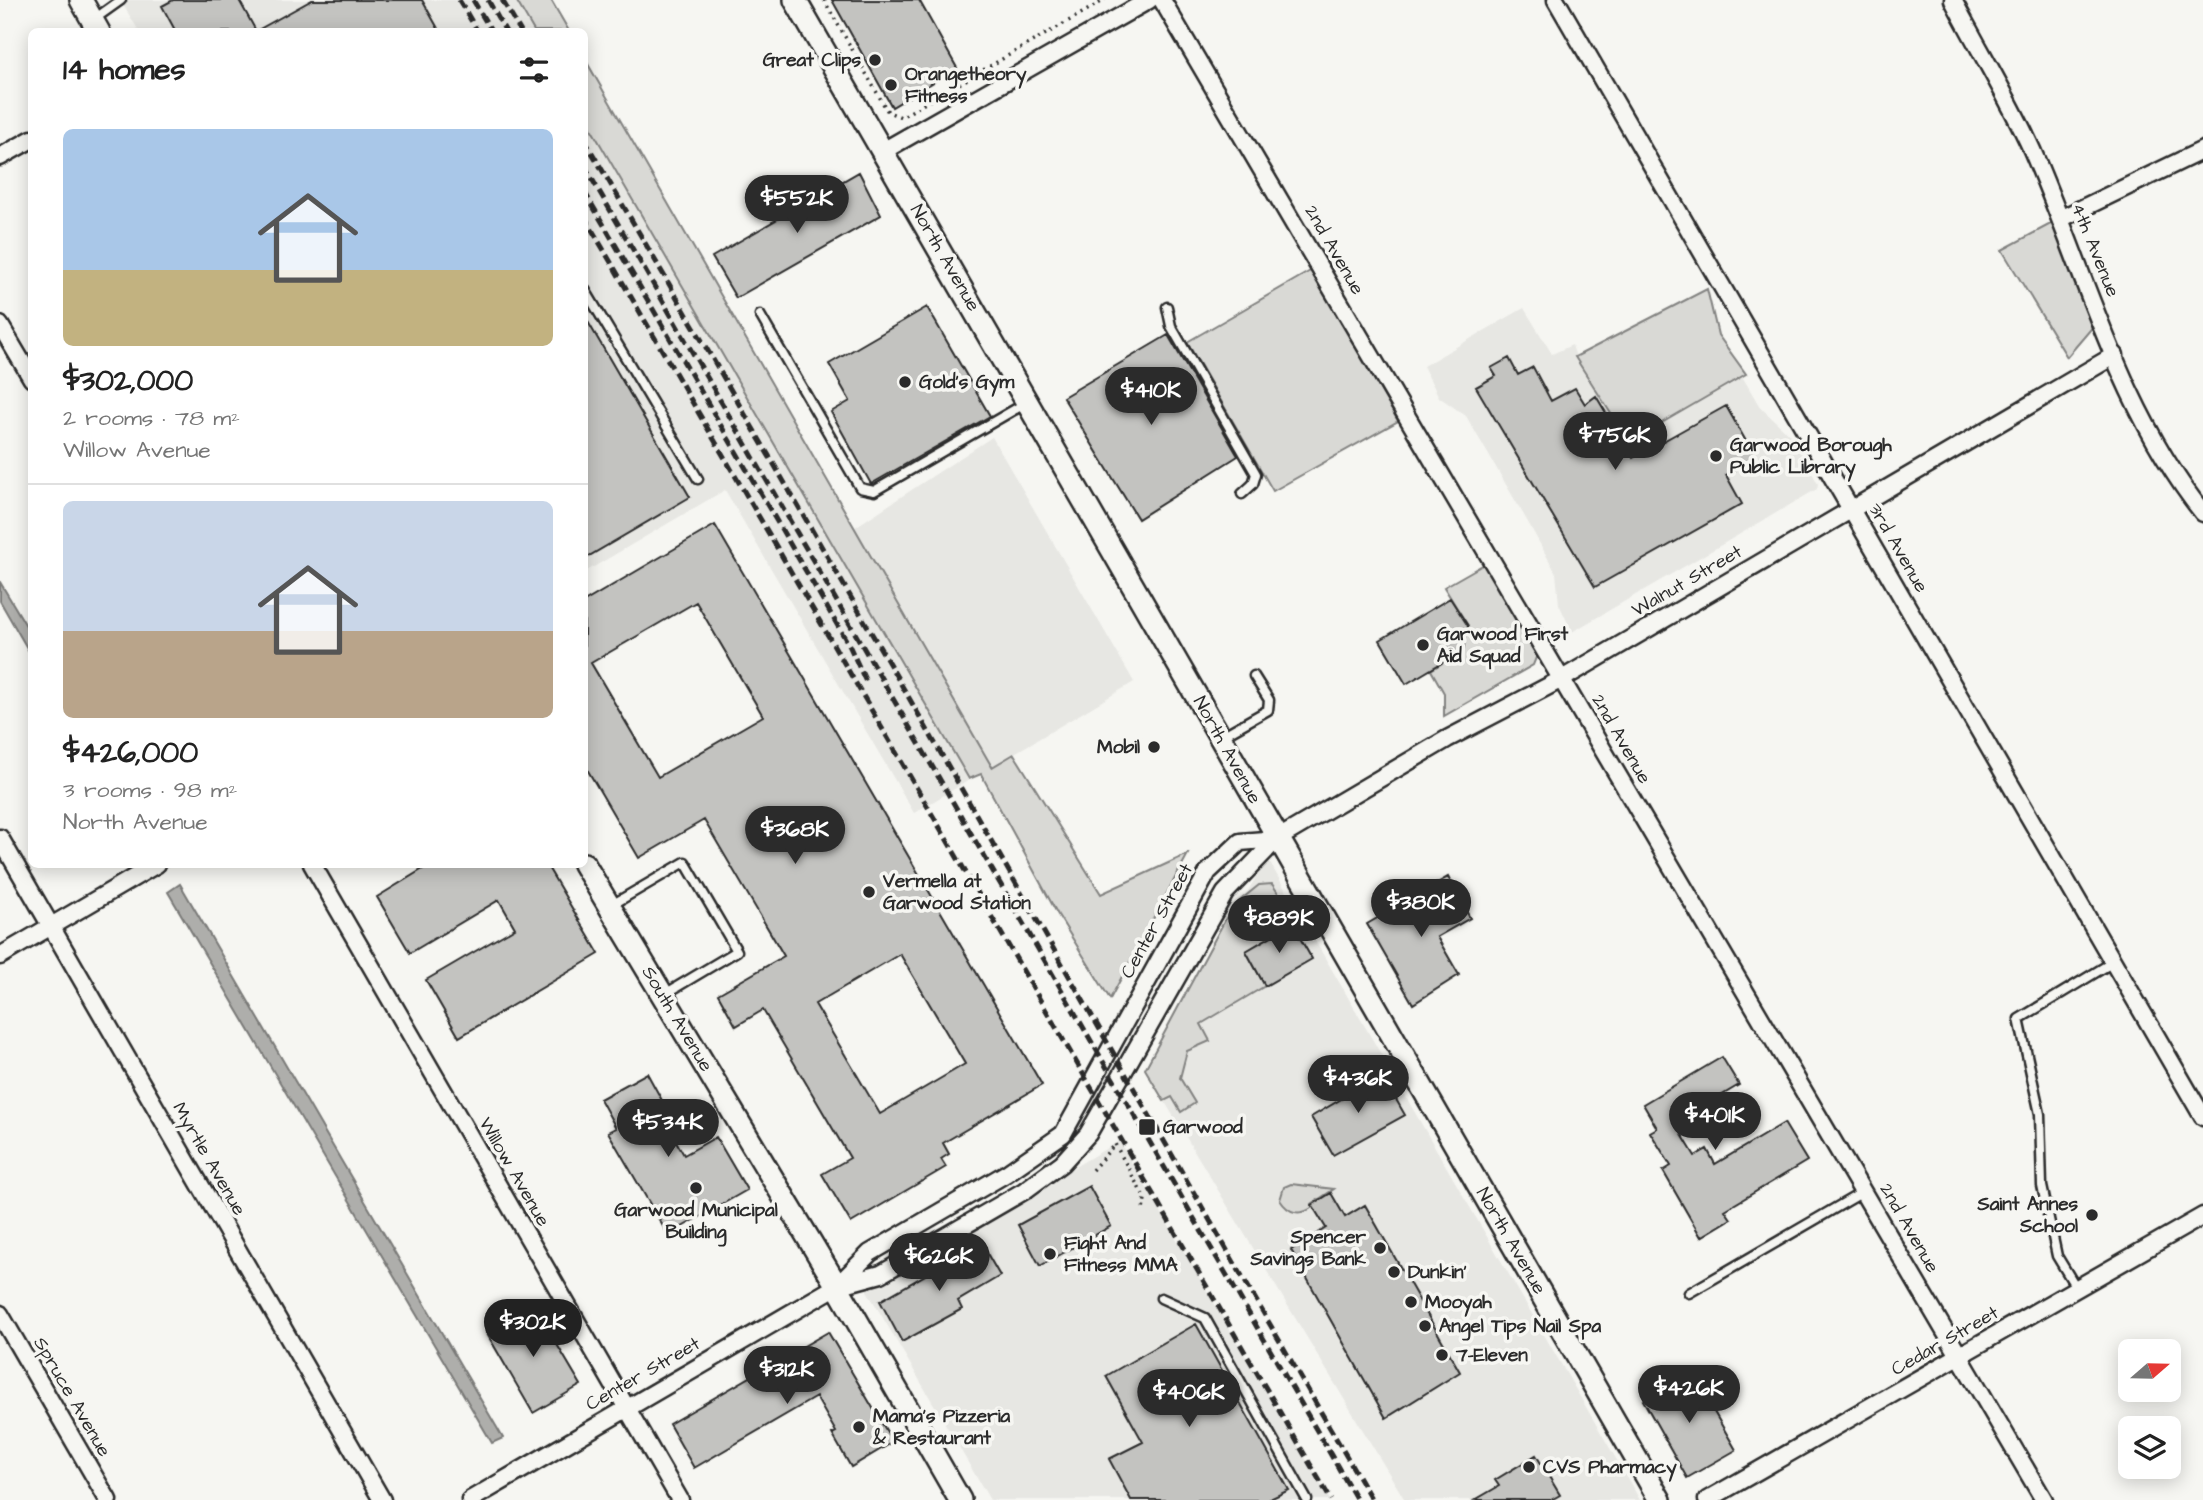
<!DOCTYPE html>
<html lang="en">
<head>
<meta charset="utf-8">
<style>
  :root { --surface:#fff; --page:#f6f6f6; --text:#222; --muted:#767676; --line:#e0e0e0; --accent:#2b2b2b }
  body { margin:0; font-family:"Architects Daughter",sans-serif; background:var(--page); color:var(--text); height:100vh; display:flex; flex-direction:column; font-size:26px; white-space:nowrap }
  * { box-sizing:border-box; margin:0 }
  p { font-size:23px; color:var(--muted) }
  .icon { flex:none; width:38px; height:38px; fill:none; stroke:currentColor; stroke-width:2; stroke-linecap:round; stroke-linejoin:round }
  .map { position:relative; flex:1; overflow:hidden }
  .side { position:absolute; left:28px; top:28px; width:560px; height:840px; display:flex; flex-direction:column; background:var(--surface); border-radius:10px; box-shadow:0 4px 18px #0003 }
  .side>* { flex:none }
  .needle { width:46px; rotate:70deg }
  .tools { position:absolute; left:2118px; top:1339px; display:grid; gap:14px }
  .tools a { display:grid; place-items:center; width:63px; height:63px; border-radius:10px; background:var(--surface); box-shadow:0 4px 18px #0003; font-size:35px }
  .price { position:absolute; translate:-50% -60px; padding:0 16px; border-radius:24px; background:var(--accent); color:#fff; font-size:23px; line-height:46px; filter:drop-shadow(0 2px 4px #0008) }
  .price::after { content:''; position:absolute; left:50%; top:42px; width:21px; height:16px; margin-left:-10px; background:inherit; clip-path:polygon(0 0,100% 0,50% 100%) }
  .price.current { background:#222; color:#fff }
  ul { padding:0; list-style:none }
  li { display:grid; align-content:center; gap:14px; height:371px; padding:0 35px }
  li+li { border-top:2px solid var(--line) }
  li span { display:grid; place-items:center; height:217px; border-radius:10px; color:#555 }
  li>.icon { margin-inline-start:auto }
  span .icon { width:126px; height:126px; fill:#fffc; stroke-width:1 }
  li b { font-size:30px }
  h2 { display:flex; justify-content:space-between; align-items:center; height:84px; padding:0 35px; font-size:30px }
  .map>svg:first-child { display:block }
  .built { fill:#e7e7e3 }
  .green { fill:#d9d9d5; stroke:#828280; stroke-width:2 }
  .water { fill:#aeaeab; stroke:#7a7a78; stroke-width:2 }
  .building { fill:#c3c3c0; stroke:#2b2b2b; stroke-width:2; fill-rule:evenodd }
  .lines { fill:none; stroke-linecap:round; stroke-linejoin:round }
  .lane-casing { stroke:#2b2b2b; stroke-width:13 }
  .street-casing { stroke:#2b2b2b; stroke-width:21 }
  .secondary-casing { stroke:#2b2b2b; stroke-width:26 }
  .path { stroke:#2b2b2b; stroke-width:3.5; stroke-dasharray:2 5; stroke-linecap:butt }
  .lane { stroke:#f6f6f2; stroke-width:8 }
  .street { stroke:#f6f6f2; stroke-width:16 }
  .secondary { stroke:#f6f6f2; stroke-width:21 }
  .rail { stroke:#2b2b2b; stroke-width:5; stroke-dasharray:10 5; stroke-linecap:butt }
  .poi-dot { fill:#2b2b2b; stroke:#f6f6f2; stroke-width:2.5 }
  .labels { text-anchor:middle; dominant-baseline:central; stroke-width:7; stroke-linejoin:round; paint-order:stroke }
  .poi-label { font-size:19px; font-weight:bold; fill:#2b2b2b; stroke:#f6f6f2; text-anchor:start }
  .street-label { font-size:19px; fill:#2b2b2b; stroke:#f6f6f2 }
</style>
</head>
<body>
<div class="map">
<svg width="2203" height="1500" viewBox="0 0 2203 1500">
  <rect width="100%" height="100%" fill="#f6f6f2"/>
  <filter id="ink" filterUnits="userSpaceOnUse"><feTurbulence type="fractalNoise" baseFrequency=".0143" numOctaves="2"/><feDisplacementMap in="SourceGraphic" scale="14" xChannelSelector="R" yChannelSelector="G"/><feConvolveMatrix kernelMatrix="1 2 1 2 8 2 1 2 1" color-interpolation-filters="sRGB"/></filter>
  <g filter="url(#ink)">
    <path class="built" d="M120 0H516L535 31H139Z
      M584 117 834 541 992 437 1134 682 914 813 725 490 585 572Z
      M1707 289 1718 335 1760 407 1789 434 1801 452 1818 484 1817 489 1572 632 1559 604 1556 573 1529 524 1466 416 1439 397 1423 366 1524 308 1552 354 1572 345 1576 357Z
      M1267 858 1640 1500H1405L1145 1069Z
      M1119 1141 1330 1500H990L866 1289Z"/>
    <path class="green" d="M516 0H551L569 31H534Z
      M585 59 992 767 1014 754 1101 894 1188 854 1110 999 1058 915 981 774 969 779 585 118Z
      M2060 219 2096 323 2067 357 2002 250Z
      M1312 270 1398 421 1273 491 1187 342Z
      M1707 289 1718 335 1746 374 1629 442 1575 357Z
      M1486 563 1537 655 1533 665 1444 716V693L1431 670 1463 650 1468 626 1444 587Z
      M1272 884 1297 921 1246 951 1265 986 1201 1024 1210 1041 1187 1051 1180 1078 1195 1103 1181 1112 1172 1097 1164 1101 1145 1069 1232 907 1259 885Z
      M1291 1184 1334 1189 1312 1204 1313 1207C1300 1216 1289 1214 1280 1200L1284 1187Z"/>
    <path class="water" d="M0 582 31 634V655L0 601Z
      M180 884 503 1438 492 1443 168 892Z"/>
    <path class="building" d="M173 0H239L256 31 312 0H422L440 32H176L162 6Z
      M832 0H919L957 68 892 107Z
      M859 172 881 215 736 298 712 257Z
      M927 307 990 416 871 484 831 412 850 401 829 364Z
      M584 315 690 497 584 559Z
      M1168 335 1238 456 1138 519 1063 397Z
      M1509 358 1518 375 1533 367 1551 401 1575 388 1585 404 1596 396 1633 458 1726 406 1755 457 1726 475 1742 504 1595 587 1476 387 1496 376 1491 368Z
      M715 525 1042 1085 943 1143 949 1154 941 1159 946 1167 851 1223 822 1174 850 1158 763 1010 736 1026 718 994 784 956 704 820 639 858 584 764V602ZM696 602 763 716 658 777 591 663ZM900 954 965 1064 880 1114 815 1004Z
      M1450 598 1468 626 1463 650 1406 684 1380 640Z
      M431 864H546L599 954 459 1037 426 980 515 928 499 900 410 953 377 897Z
      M1448 877 1470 918 1437 937 1459 975 1413 1004 1367 924Z
      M1292 924 1312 959 1265 986 1246 951Z
      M1722 1057 1739 1085 1675 1123 1695 1156 1707 1149 1715 1164 1784 1123 1807 1161 1725 1210 1731 1219 1701 1237 1663 1171 1671 1166 1650 1132 1657 1128 1643 1104Z
      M647 1073 664 1104 657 1108 684 1155 716 1137 747 1190 668 1235 608 1132 616 1128 600 1099Z
      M1382 1075 1405 1115 1333 1155 1311 1117Z
      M1089 1186 1111 1226 1040 1266 1018 1225Z
      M1331 1193 1345 1217 1365 1205 1460 1372 1386 1418 1291 1250 1326 1228 1312 1205Z
      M981 1243 1000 1276 958 1301 962 1309 902 1342 880 1301Z
      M533 1304 581 1385 533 1413 486 1332Z
      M1196 1324 1289 1490 1268 1500H1131L1109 1459 1143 1442 1106 1376Z
      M828 1332 893 1442 851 1467 832 1434 836 1432 816 1397 694 1468 669 1424Z
      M1691 1372 1736 1450 1687 1478 1643 1400Z
      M1536 1455 1560 1495 1551 1500H1475L1499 1486 1495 1480Z"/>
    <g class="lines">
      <defs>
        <path id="lane" d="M93 20 121 0
          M584 288 698 479
          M1167 307 1171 326 1256 474 1253 484 1242 494
          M760 315 860 488 874 491 1026 403
          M1222 736 1268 710 1269 700 1254 676
          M610 906 685 862 737 951 665 994
          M2077 1289 2057 1256 2042 1186 2040 1114 2019 1019 2113 962
          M1689 1293 1863 1192
          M1161 1298 1205 1318 1307 1500"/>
        <path id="street" d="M1162 0 2044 1500
          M1556 0 2203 1117
          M1953 0C1979 50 2009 99 2032 150 2085 271 2119 408 2203 513
          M883 151 1149 0
          M0 157 32 139
          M2060 219 2203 150
          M0 325 32 379
          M0 838 382 1500
          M312 864 680 1500
          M0 956 157 864
          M837 1286 870 1253 1007 1173 1063 1134 1208 872 1240 842 1277 839
          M0 1314 108 1500
          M470 1500 837 1286 881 1274 1024 1191 1062 1163 1088 1134 1225 893 1277 839 1447 739 1562 679 2115 355
          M1707 1500 2203 1216"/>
        <path id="secondary" d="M81 0 99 32
          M795 0 1660 1500
          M584 864 837 1286 960 1500"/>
      </defs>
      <use href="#lane" class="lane-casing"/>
      <use href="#street" class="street-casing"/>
      <use href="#secondary" class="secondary-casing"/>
      <path class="path" d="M824 0 888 112 901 117 1105 0
        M1092 1170 1115 1144 1145 1199 1143 1210"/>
      <use href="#lane" class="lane"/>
      <use href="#street" class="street"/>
      <use href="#secondary" class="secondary"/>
      <path class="rail" d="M459 0 478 32
        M473 0 492 32
        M488 0 506 32
        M502 0 521 32
        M584 139C850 591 1108 1047 1372 1500
        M584 165 1357 1500
        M584 191 849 645 866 682
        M584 216 1331 1500"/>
    </g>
  </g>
  <g class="poi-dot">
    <circle cx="875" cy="60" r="7"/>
    <circle cx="891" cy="85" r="7"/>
    <circle cx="905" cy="382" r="7"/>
    <circle cx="1716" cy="456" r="7"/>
    <circle cx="1423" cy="645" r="7"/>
    <circle cx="1154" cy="747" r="7"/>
    <circle cx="869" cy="892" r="7"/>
    <rect x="1138" y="1118" width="18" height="18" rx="3.5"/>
    <circle cx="696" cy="1188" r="7"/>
    <circle cx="2092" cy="1215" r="7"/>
    <circle cx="1380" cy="1248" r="7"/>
    <circle cx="1050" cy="1254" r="7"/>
    <circle cx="1394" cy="1272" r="7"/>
    <circle cx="1411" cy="1302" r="7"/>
    <circle cx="1425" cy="1326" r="7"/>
    <circle cx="1442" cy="1355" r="7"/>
    <circle cx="859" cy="1427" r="7"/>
    <circle cx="1529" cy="1467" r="7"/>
  </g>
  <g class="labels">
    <g class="poi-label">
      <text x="861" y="60" text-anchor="end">Great Clips</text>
      <text x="905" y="74">Orangetheory<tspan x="905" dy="22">Fitness</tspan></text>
      <text x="919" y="382">Gold's Gym</text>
      <text x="1730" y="445">Garwood Borough<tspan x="1730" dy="22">Public Library</tspan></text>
      <text x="1437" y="634">Garwood First<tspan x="1437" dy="22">Aid Squad</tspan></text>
      <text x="1140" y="747" text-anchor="end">Mobil</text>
      <text x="883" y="881">Vermella at<tspan x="883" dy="22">Garwood Station</tspan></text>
      <text x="1163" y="1127">Garwood</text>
      <text x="2078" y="1204" text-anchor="end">Saint Annes<tspan x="2078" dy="22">School</tspan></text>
      <text x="696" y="1210" text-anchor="middle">Garwood Municipal<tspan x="696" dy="22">Building</tspan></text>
      <text x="1366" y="1237" text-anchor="end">Spencer<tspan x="1366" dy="22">Savings Bank</tspan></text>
      <text x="1064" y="1243">Fight And<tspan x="1064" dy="22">Fitness MMA</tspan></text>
      <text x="1408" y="1272">Dunkin'</text>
      <text x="1425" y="1302">Mooyah</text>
      <text x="1439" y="1326">Angel Tips Nail Spa</text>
      <text x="1456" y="1355">7-Eleven</text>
      <text x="873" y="1416">Mama's Pizzeria<tspan x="873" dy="22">&amp; Restaurant</tspan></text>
      <text x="1543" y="1467">CVS Pharmacy</text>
    </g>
    <g class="street-label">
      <text transform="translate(1334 250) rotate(60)">2nd Avenue</text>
      <text transform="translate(2095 250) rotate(68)">4th Avenue</text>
      <text transform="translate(945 258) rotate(60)">North Avenue</text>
      <text transform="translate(1898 548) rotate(60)">3rd Avenue</text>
      <text transform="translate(1687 581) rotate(-30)">Walnut Street</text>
      <text transform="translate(1621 739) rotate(60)">2nd Avenue</text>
      <text transform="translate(1227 750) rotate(61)">North Avenue</text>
      <text transform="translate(1157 921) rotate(-61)">Center Street</text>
      <text transform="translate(677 1019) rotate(59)">South Avenue</text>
      <text transform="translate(209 1159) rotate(60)">Myrtle Avenue</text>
      <text transform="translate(514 1172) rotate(60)">Willow Avenue</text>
      <text transform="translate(1909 1228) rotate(60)">2nd Avenue</text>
      <text transform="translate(1511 1241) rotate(60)">North Avenue</text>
      <text transform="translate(1945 1341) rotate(-30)">Cedar Street</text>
      <text transform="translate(643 1374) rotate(-30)">Center Street</text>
      <text transform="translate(72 1397) rotate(60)">Spruce Avenue</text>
    </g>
  </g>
</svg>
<div class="tools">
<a><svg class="needle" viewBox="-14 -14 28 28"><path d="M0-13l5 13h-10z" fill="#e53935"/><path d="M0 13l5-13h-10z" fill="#767676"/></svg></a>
<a><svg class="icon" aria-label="layers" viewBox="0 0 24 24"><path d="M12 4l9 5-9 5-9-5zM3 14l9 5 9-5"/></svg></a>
</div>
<b class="price" style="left:797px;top:235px">$552K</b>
<b class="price" style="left:1151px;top:427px">$410K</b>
<b class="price" style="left:1615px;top:472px">$756K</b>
<b class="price" style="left:795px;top:866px">$368K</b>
<b class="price" style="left:1421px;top:939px">$380K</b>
<b class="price" style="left:1279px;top:955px">$889K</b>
<b class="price" style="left:1358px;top:1115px">$436K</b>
<b class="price" style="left:1715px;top:1152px">$401K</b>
<b class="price" style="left:668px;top:1159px">$534K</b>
<b class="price" style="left:939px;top:1293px">$626K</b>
<b class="price current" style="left:533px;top:1359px">$302K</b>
<b class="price" style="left:787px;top:1406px">$312K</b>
<b class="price" style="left:1689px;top:1425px">$426K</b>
<b class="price" style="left:1189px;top:1429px">$406K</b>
<section class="side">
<h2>14 homes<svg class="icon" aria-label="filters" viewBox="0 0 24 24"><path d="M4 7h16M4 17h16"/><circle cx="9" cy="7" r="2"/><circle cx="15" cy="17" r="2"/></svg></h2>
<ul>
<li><span style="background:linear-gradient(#a9c7e8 65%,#c2b280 0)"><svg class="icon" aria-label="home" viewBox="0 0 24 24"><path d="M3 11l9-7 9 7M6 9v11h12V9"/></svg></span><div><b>$302,000</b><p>2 rooms · 78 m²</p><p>Willow Avenue</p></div></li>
<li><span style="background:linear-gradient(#c9d6e8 60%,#b9a48a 0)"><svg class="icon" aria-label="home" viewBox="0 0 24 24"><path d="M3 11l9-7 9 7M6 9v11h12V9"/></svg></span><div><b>$426,000</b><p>3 rooms · 98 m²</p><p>North Avenue</p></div></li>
</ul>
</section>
</div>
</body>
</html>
